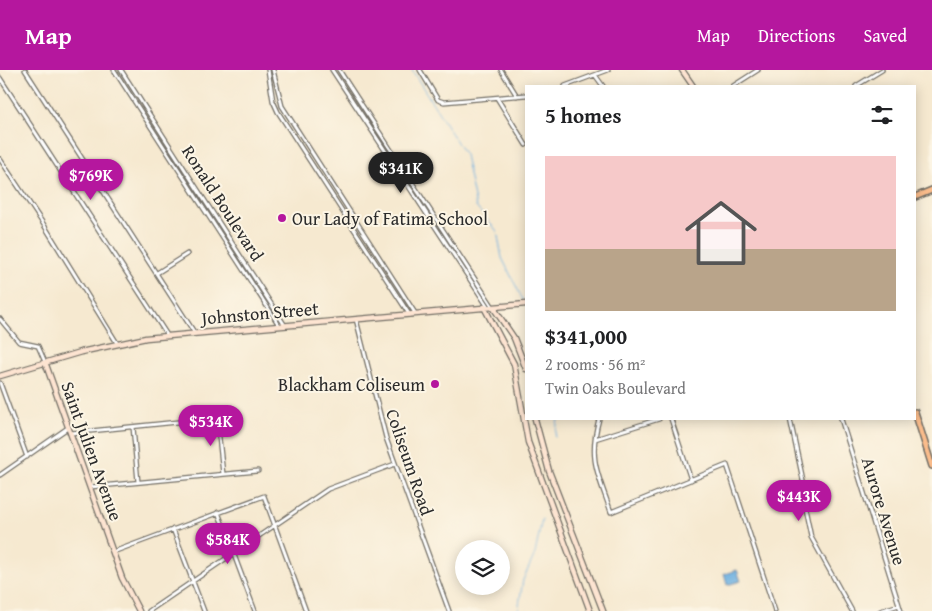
<!DOCTYPE html>
<html lang="en">
<head>
<meta charset="utf-8">
<style>
  :root { --surface:#fff; --page:#f2f2f2; --text:#202124; --muted:#757577; --accent:#b5179e }
  body { margin:0; font-family:"Gentium Book Plus",serif; background:var(--page); color:var(--text); height:100vh; display:flex; flex-direction:column; font-size:19px; white-space:nowrap }
  * { box-sizing:border-box; margin:0 }
  p { font-size:16px; color:var(--muted) }
  .icon { flex:none; width:28px; height:28px; fill:none; stroke:currentColor; stroke-width:2; stroke-linecap:round; stroke-linejoin:round }
  .map { position:relative; flex:1; overflow:hidden }
  .details { position:absolute; left:525px; top:15px; width:391px; height:335px; display:flex; flex-direction:column; background:var(--surface); border-radius:0px; box-shadow:0 2px 12px #0003 }
  .details>* { flex:none }
  .controls { position:absolute; left:455px; top:470px; display:grid; gap:10px }
  .controls a { display:grid; place-items:center; width:55px; height:55px; border-radius:50%; background:var(--surface); box-shadow:0 2px 12px #0003; font-size:25px }
  .price { position:absolute; translate:-50% -42px; padding:0 11px; border-radius:18px; background:var(--accent); color:#fff; font-size:16px; line-height:32px; filter:drop-shadow(0 1px 2px #0008) }
  .price::after { content:''; position:absolute; left:50%; top:30px; width:15px; height:11px; margin-left:-8px; background:inherit; clip-path:polygon(0 0,100% 0,50% 100%) }
  .price.selected { background:#222; color:#fff }
  ul { padding:0; list-style:none }
  li { display:grid; align-content:center; gap:10px; height:265px; padding:0 20px }
  li span { display:grid; place-items:center; height:155px; border-radius:0px; color:#555 }
  li>.icon { margin-inline-start:auto }
  span .icon { width:90px; height:90px; fill:#fffc; stroke-width:1 }
  li b { font-size:21px }
  h2 { display:flex; justify-content:space-between; align-items:center; height:60px; padding:0 20px; font-size:21px }
  header { display:flex; align-items:center; gap:30px; box-sizing:border-box; height:70px; padding:0 25px; background:var(--accent); color:#fff }
  header strong { font-size:24px }
  nav { display:flex; gap:28px; margin-inline-start:auto; font-size:18px }
  .map>svg:first-child { display:block }
  .water { fill:#6baee0; stroke:#4b6c86 }
  .lines { fill:none; stroke-linecap:round; stroke-linejoin:round }
  .stream { stroke:#6baee0; stroke-width:1 }
  .street-casing { stroke:#726e65; stroke-width:5.5 }
  .secondary-casing { stroke:#726e65; stroke-width:7 }
  .primary-casing { stroke:#726e65; stroke-width:8 }
  .street { stroke:#fff; stroke-width:3 }
  .secondary { stroke:#fde4d1; stroke-width:4.5 }
  .primary { stroke:#fabc8b; stroke-width:5 }
  .poi-dot { fill:#b5179e; stroke:#fcf5e5; stroke-width:2 }
  .labels { text-anchor:middle; dominant-baseline:central; stroke-width:4; stroke-linejoin:round; paint-order:stroke }
  .street-label { font-size:18px; fill:#2b2b2b; stroke:#fcf5e5 }
  .poi-label { font-size:18px; fill:#2b2b2b; stroke:#fcf5e5; text-anchor:start }
</style>
</head>
<body>
<header>
<strong>Map</strong>
<nav><a>Map</a><a>Directions</a><a>Saved</a></nav>
</header>
<div class="map">
<svg width="932" height="541" viewBox="0 0 932 541">
  <rect width="100%" height="100%" fill="#fcf5e5"/>
  <filter id="ink" filterUnits="userSpaceOnUse"><feTurbulence type="fractalNoise" baseFrequency=".02" numOctaves="2"/><feDisplacementMap in="SourceGraphic" scale="10" xChannelSelector="R" yChannelSelector="G"/><feConvolveMatrix kernelMatrix="1 2 1 2 8 2 1 2 1" color-interpolation-filters="sRGB"/></filter>
  <filter id="wash" filterUnits="userSpaceOnUse"><feTurbulence type="fractalNoise" baseFrequency=".0096" numOctaves="4" result="noise"/><feDisplacementMap in="SourceGraphic" scale="20" xChannelSelector="R" yChannelSelector="G"/><feGaussianBlur stdDeviation="1.12" result="paint"/><feColorMatrix in="noise" values="0 0 0 0 0 0 0 0 0 0 0 0 0 0 0 0 0 1.4 0 .05"/><feComposite in="paint" operator="in"/></filter>
  <g filter="url(#wash)">
    <rect width="100%" height="100%" fill="#f6e9d0"/>
    <path class="water" d="M737 500 741 511 727 515 724 504Z"/>
    <g class="lines">
      <path class="stream" d="M412 0 465 85 476 137 497 161 502 188 524 232
        M555 367 558 349
        M518 541 523 510 535 484 542 449"/>
    </g>
  </g>
  <g filter="url(#ink)">
    <g class="lines">
      <defs>
        <path id="street" d="M25 0 194 262
          M114 0 279 255
          M121 0 284 254
          M268 0 273 31 278 42 409 244
          M273 0 282 36 415 243
          M332 0 488 237
          M339 0 493 237
          M420 0 438 30 444 32 526 25
          M501 0 517 26
          M595 5 603 16
          M0 8 167 265
          M565 16 608 0
          M733 16 758 0
          M856 16 882 0
          M497 28 526 75
          M0 89 44 155 117 273
          M157 203 187 184
          M0 249 19 272 38 276 45 292
          M356 249 386 368 449 541
          M0 313 27 387
          M217 349 223 404
          M599 349C588 389 598 404 611 442L727 395 775 541
          M671 349 691 410
          M790 349 803 410 805 438 811 467 852 541
          M841 349 901 541
          M133 357 138 412
          M71 363 236 346
          M595 369 659 349
          M0 405 69 357
          M90 417 258 401
          M218 442 255 541
          M173 459 204 541
          M113 482 264 426 306 541
          M149 541 328 419 395 394
          M880 541 899 535"/>
        <path id="secondary" d="M682 0 693 16
          M484 237 514 294 528 372 590 541
          M493 237 514 268 526 299
          M45 292 122 508 139 541
          M0 306 81 282 146 268 526 234
          M535 349 549 401 603 541"/>
        <path id="primary" d="M915 127 932 120
          M915 342 932 396"/>
      </defs>
      <use href="#street" class="street-casing"/>
      <use href="#secondary" class="secondary-casing"/>
      <use href="#primary" class="primary-casing"/>
      <use href="#street" class="street"/>
      <use href="#secondary" class="secondary"/>
      <use href="#primary" class="primary"/>
    </g>
  </g>
  <g class="poi-dot">
    <circle cx="282" cy="148" r="5"/>
    <circle cx="435" cy="314" r="5"/>
  </g>
  <g class="labels">
    <g class="street-label">
      <text transform="translate(223 133) rotate(57)">Ronald Boulevard</text>
      <text transform="translate(260 243) rotate(-5)">Johnston Street</text>
      <text transform="translate(92 381) rotate(70)">Saint Julien Avenue</text>
      <text transform="translate(410 392) rotate(71)">Coliseum Road</text>
      <text transform="translate(884 441) rotate(73)">Aurore Avenue</text>
    </g>
    <g class="poi-label">
      <text x="292" y="148">Our Lady of Fatima School</text>
      <text x="425" y="314" text-anchor="end">Blackham Coliseum</text>
    </g>
  </g>
</svg>
<div class="controls">
<a><svg class="icon" aria-label="layers" viewBox="0 0 24 24"><path d="M12 4l9 5-9 5-9-5zM3 14l9 5 9-5"/></svg></a>
</div>
<b class="price selected" style="left:401px;top:124px">$341K</b>
<b class="price" style="left:91px;top:131px">$769K</b>
<b class="price" style="left:211px;top:377px">$534K</b>
<b class="price" style="left:799px;top:452px">$443K</b>
<b class="price" style="left:228px;top:495px">$584K</b>
<section class="details">
<h2>5 homes<svg class="icon" aria-label="filters" viewBox="0 0 24 24"><path d="M4 7h16M4 17h16"/><circle cx="9" cy="7" r="2"/><circle cx="15" cy="17" r="2"/></svg></h2>
<ul>
<li><span style="background:linear-gradient(#f6c9c9 60%,#b9a48a 0)"><svg class="icon" aria-label="home" viewBox="0 0 24 24"><path d="M3 11l9-7 9 7M6 9v11h12V9"/></svg></span><div><b>$341,000</b><p>2 rooms · 56 m²</p><p>Twin Oaks Boulevard</p></div></li>
</ul>
</section>
</div>
</body>
</html>
